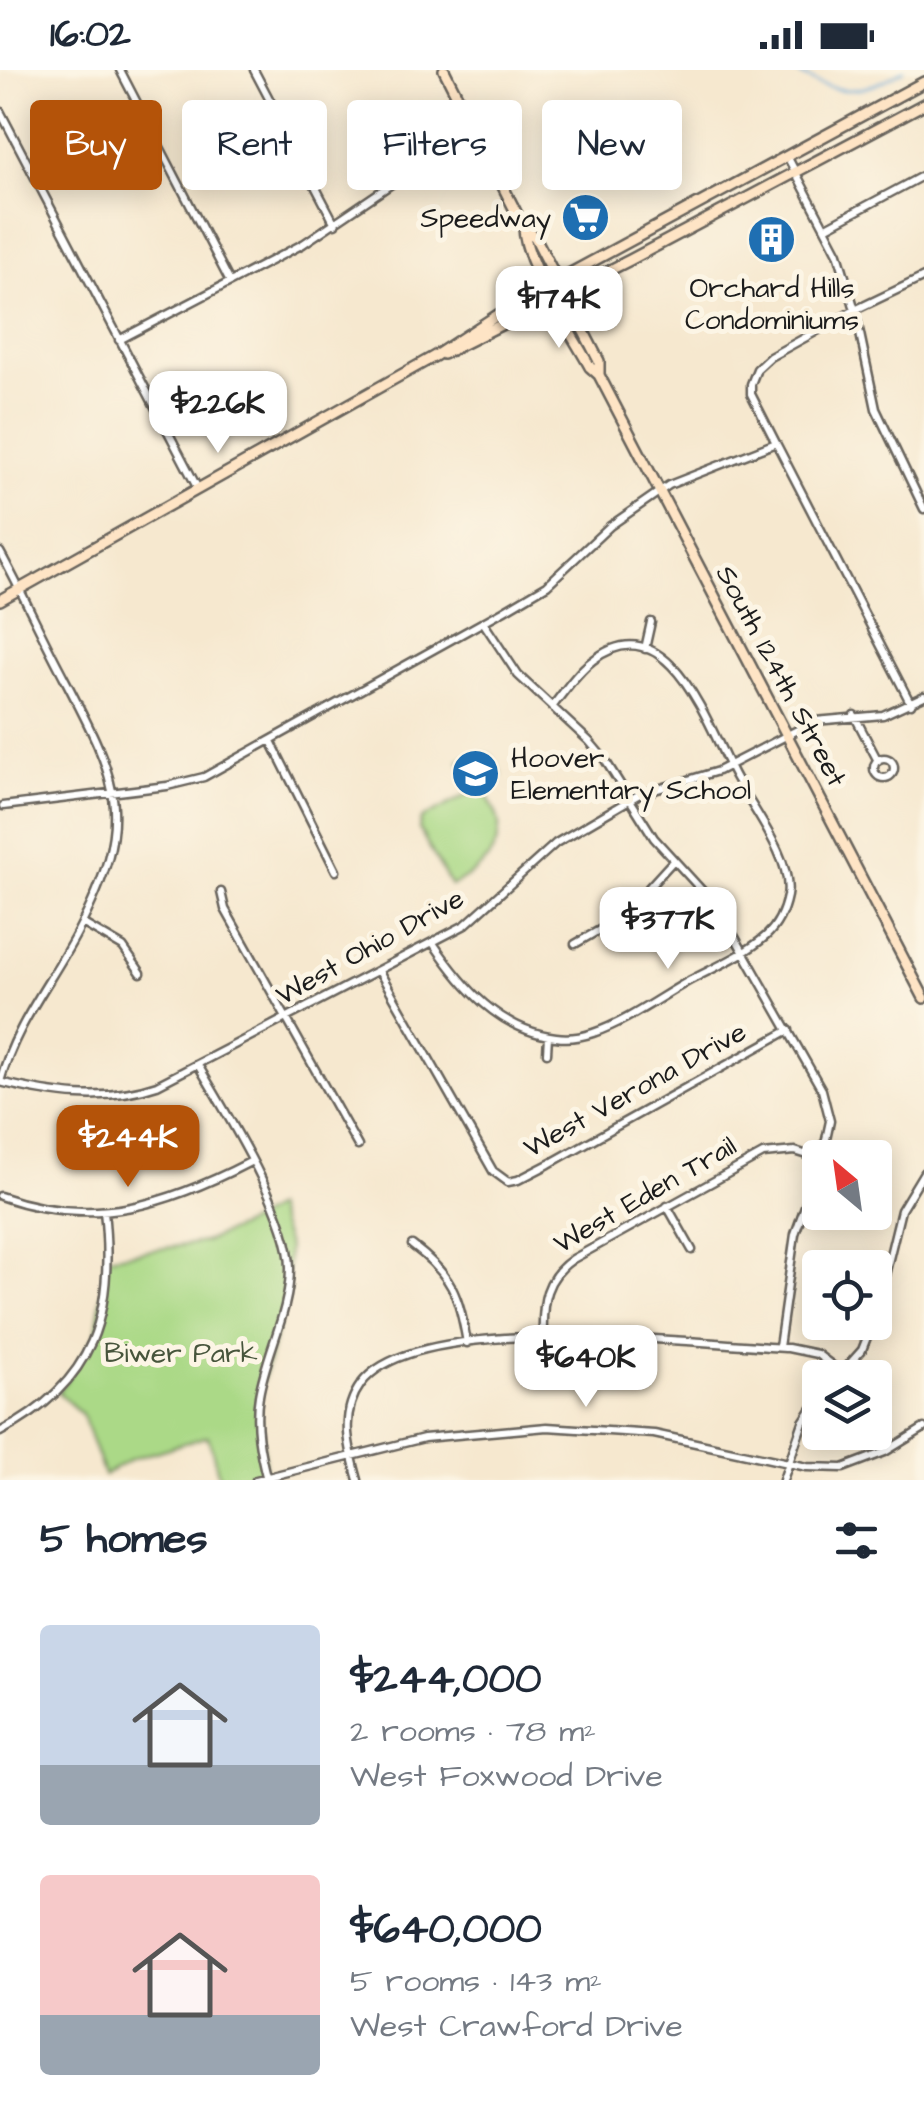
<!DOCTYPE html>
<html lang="en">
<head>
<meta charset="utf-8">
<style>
  :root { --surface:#fff; --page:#f2f2f3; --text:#1f2937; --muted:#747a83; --accent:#b45309 }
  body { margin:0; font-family:"Architects Daughter",sans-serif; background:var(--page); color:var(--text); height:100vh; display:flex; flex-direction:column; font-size:38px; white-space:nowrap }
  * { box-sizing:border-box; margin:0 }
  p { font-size:32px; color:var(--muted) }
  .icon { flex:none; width:55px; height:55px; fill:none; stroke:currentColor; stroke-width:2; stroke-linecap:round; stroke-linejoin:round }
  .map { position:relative; height:1410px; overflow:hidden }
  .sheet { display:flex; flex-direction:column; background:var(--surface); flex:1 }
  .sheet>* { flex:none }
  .top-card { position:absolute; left:30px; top:30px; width:865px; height:90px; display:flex; gap:20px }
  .needle { width:65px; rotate:331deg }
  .controls { position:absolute; left:802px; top:1070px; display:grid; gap:20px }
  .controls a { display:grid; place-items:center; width:90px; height:90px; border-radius:10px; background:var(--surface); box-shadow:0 5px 25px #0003; font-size:50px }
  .price { position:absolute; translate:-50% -85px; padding:0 22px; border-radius:20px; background:#fff; color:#222; font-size:32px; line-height:65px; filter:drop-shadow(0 2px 5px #0008) }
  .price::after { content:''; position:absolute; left:50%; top:60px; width:30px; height:22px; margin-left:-15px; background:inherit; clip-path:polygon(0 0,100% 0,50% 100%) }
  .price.current { background:var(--accent); color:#fff }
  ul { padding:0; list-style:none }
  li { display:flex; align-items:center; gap:30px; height:250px; padding:0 40px }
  li span { display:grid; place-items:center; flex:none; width:280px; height:200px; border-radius:10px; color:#555 }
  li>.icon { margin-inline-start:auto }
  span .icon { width:120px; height:120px; fill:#fffc; stroke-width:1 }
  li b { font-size:42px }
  h2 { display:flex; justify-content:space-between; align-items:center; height:120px; padding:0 40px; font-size:42px }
  .chip { padding:0 35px; border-radius:10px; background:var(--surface); box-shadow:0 5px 25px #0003; font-size:35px; line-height:90px }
  .chip.current { background:var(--accent); color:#fff }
  .status { display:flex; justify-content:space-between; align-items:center; height:70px; padding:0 50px; background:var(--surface); direction:ltr }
  .status svg { height:28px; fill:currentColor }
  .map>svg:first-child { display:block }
  .green { fill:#abd987; stroke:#647a52; stroke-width:2.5 }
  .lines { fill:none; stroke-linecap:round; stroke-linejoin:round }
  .stream { stroke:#61a6d7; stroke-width:2.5 }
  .street-casing { stroke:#68635b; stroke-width:11 }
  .secondary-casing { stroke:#68635b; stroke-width:14 }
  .street { stroke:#fff; stroke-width:6 }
  .secondary { stroke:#fee4c5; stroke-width:9 }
  .labels { text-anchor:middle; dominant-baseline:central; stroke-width:10; stroke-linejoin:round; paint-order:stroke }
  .poi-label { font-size:28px; fill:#1c1c1c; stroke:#fcf5e5; text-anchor:end }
  .street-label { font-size:28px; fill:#1c1c1c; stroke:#fcf5e5 }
  .park-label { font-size:28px; fill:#47553c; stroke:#fcf5e5 }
</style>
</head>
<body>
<div class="status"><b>16:02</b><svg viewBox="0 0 49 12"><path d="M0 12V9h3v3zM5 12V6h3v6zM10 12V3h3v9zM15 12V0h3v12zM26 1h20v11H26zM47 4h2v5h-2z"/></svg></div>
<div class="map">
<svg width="924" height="1410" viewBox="0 0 924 1410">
  <rect width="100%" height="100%" fill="#fcf5e5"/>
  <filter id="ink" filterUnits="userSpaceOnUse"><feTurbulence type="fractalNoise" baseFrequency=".01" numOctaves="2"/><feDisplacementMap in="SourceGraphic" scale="20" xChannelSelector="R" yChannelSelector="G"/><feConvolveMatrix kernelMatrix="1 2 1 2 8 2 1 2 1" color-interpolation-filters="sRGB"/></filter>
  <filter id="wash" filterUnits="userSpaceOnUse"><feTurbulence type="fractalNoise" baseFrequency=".0048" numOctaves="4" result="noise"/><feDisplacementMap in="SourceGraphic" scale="40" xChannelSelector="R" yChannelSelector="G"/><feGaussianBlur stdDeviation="2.25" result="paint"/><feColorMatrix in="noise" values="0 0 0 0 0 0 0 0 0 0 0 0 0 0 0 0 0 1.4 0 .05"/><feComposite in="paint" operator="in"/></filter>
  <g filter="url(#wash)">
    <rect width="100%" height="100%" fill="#f6e8cf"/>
    <path class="green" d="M484 683 492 686 502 705 487 714 482 707 472 713 459 691 471 684 480 690Z
      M482 717C487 727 498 742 499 754 501 784 475 804 451 816L419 759 421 749Z
      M274 1138 288 1178 285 1233 258 1328 266 1407 220 1410 208 1366 132 1389 104 1405 82 1344 58 1323 96 1264 107 1187 204 1172 247 1154Z"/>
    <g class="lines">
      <path class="stream" d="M792 0C839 27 859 26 904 0"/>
    </g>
  </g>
  <g filter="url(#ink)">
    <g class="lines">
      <defs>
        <path id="street" d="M120 0 230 212
          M254 0 335 154
          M0 41 198 419
          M787 86 838 183 855 240 876 339 924 439
          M825 158 924 105
          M119 270 303 174 396 111 477 65
          M776 373 911 634
          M0 482C21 520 39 560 59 598 117 709 139 744 77 863 50 914 15 955 0 1012
          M483 552 518 605 589 671 605 690 654 768 707 826 728 855 822 1020 830 1051 822 1088
          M645 579 651 552
          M854 645 878 691
          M271 671 336 801
          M874 698a10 10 0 1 1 20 0a10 10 0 1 1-20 0Z
          M3 736 167 716 204 707 503 541 547 515 610 456 669 415 776 373 751 324V314L757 299 770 287 855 240 924 207
          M221 822 225 839 358 1076
          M82 853 123 877 141 903
          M433 873C463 917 499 960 556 967 568 969 581 967 593 963 626 952 657 929 687 912 713 898 743 886 766 866 777 856 784 841 787 826 794 790 750 736 733 703 708 655 667 532 592 591 576 603 564 622 552 637
          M575 874 622 847 673 791
          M379 901 493 1101 508 1112 518 1110 549 1094 789 960
          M547 983 548 966
          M198 995C226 1043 290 1145 290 1198 290 1242 266 1283 259 1326 254 1354 260 1383 267 1410
          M0 1012C53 1025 104 1033 157 1015L465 855 556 773 638 725 718 701 815 651 883 645 924 626
          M0 1126C93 1159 167 1135 250 1092
          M667 1136 692 1180
          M412 1175C452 1205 459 1225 467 1273
          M875 1246 901 1140 924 1102
          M543 1264C542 1232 545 1208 573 1189L763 1084 795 1081 820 1089
          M779 1277 795 1164 820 1094
          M837 1308 862 1280 873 1252
          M0 1362C95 1313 115 1243 104 1141
          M256 1410 424 1368 547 1357 654 1364 807 1397 843 1398 885 1382 924 1358
          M358 1410C349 1377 339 1344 361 1314 416 1239 699 1274 788 1278L817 1284 842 1303
          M783 1410 803 1352 820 1326"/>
        <path id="secondary" d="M444 0 524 158 535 167 599 291V305
          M524 158C525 195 571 262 590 297L599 305 924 928
          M443 284 630 190 924 34
          M0 530 435 286 519 231 924 12"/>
      </defs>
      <use href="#street" class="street-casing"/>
      <use href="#secondary" class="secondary-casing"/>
      <use href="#street" class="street"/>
      <use href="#secondary" class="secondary"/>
    </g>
  </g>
  <defs>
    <symbol id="supermarket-disc" viewBox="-11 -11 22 22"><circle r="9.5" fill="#1f6fb2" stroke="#fcf5e5"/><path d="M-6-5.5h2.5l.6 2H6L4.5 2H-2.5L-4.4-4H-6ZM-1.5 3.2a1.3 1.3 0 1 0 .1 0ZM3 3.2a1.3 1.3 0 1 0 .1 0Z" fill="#fff"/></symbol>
    <symbol id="building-disc" viewBox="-11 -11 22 22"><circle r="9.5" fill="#1f6fb2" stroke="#fcf5e5"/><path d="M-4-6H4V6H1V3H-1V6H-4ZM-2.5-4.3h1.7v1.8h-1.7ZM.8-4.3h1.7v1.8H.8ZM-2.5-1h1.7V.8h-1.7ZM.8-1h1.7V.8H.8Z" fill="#fff"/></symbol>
    <symbol id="school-disc" viewBox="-11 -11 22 22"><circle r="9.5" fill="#1f6fb2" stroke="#fcf5e5"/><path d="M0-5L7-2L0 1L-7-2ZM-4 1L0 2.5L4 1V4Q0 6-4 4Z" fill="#fff"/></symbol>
  </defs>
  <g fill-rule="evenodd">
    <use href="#supermarket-disc" x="558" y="120" width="55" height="55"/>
    <use href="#building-disc" x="744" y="142" width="55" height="55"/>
    <use href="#school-disc" x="448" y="676" width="55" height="55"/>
  </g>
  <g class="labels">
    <g class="poi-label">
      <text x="551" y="148">Speedway</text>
      <text x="772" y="218" text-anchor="middle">Orchard Hills<tspan x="772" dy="32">Condominiums</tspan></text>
      <text x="511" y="688" text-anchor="start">Hoover<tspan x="511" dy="32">Elementary School</tspan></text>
    </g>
    <g class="street-label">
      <text transform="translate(781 606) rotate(62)">South 124th Street</text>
      <text transform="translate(370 877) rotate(-29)">West Ohio Drive</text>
      <text transform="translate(635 1020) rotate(-29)">West Verona Drive</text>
      <text transform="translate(645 1125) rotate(-30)">West Eden Trail</text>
    </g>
    <g class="park-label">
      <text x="181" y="1283">Biwer Park</text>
    </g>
  </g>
</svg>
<div class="controls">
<a><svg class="needle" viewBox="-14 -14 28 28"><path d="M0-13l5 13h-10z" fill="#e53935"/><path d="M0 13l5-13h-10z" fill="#747a83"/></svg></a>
<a><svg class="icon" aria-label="locate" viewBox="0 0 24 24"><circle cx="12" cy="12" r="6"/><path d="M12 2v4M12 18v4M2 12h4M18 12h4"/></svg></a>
<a><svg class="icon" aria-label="layers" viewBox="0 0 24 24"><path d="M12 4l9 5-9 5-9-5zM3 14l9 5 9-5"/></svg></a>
</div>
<b class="price" style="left:559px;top:281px">$174K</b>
<b class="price" style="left:218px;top:386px">$226K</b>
<b class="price" style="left:668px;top:902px">$377K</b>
<b class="price current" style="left:128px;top:1120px">$244K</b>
<b class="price" style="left:586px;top:1340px">$640K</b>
<div class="top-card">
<a class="chip current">Buy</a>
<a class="chip">Rent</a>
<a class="chip">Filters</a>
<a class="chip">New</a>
</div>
</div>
<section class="sheet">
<h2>5 homes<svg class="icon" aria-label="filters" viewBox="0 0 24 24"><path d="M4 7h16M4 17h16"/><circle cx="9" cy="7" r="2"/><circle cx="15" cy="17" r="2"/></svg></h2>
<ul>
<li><span style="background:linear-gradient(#c9d6e8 70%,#9aa5b1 0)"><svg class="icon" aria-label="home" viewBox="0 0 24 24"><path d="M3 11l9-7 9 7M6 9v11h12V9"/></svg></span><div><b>$244,000</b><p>2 rooms · 78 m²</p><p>West Foxwood Drive</p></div></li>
<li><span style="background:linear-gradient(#f6c9c9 70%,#9aa5b1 0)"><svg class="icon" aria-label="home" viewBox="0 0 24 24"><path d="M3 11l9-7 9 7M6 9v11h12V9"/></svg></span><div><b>$640,000</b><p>5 rooms · 143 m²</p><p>West Crawford Drive</p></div></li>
</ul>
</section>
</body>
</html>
